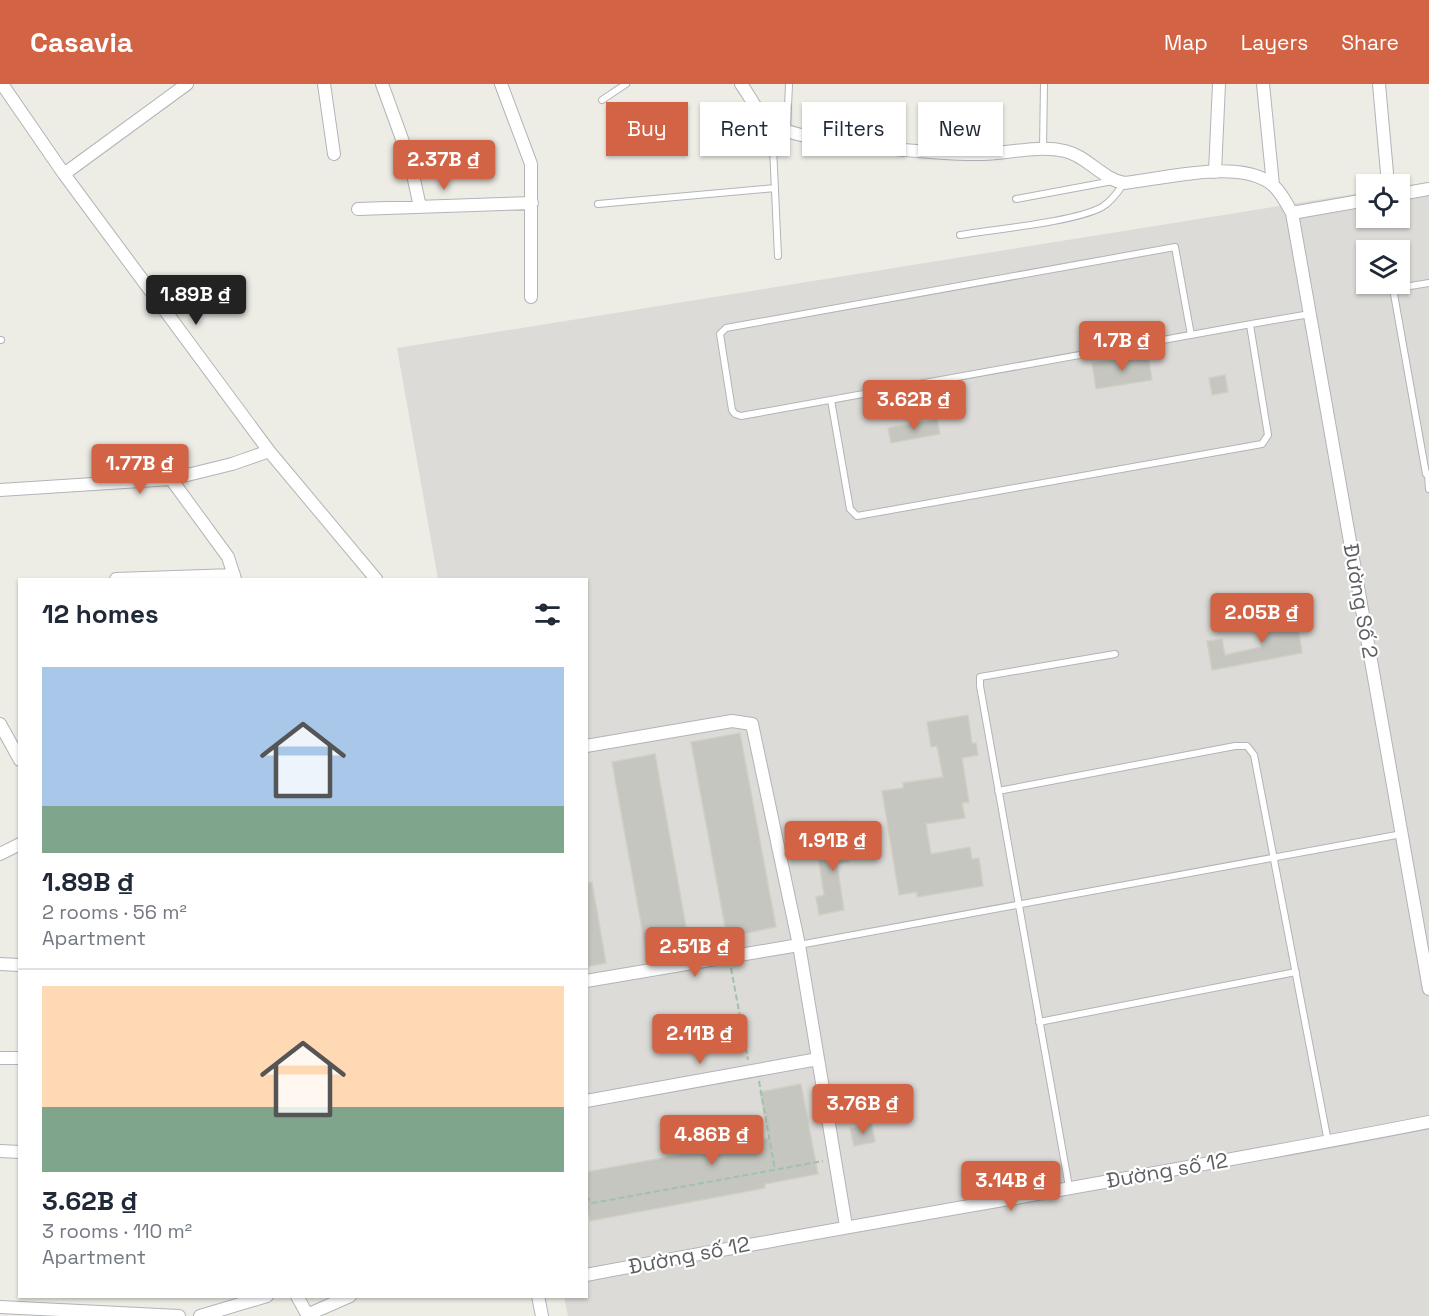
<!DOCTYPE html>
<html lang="en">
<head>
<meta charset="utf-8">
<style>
  :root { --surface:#fff; --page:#f6f6f7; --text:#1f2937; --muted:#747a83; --line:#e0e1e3; --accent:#d36345 }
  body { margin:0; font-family:"Space Grotesk",sans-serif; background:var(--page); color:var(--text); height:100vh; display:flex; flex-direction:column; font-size:22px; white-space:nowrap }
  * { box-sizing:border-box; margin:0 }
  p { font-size:20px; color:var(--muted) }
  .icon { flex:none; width:33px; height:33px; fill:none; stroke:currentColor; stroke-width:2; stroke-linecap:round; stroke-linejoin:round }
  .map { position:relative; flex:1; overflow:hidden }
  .drawer { position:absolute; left:18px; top:494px; width:570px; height:720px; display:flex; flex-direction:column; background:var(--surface); border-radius:0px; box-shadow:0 2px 4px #0004 }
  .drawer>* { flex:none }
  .top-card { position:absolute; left:606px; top:18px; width:570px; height:54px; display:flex; gap:12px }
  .buttons { position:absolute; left:1356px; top:90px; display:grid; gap:12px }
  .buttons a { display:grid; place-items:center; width:54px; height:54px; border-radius:0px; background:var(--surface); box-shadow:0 2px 4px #0004; font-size:30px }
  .price { position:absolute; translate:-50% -51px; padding:0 14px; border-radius:6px; background:var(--accent); color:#fff; font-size:20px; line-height:39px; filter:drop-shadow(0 2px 3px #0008) }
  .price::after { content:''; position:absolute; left:50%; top:36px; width:18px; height:14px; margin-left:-9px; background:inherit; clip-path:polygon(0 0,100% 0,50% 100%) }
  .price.active { background:#222; color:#fff }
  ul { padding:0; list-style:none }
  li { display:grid; align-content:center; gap:12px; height:318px; padding:0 24px }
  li+li { border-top:2px solid var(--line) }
  li span { display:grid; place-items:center; height:186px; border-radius:0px; color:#555 }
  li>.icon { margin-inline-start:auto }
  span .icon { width:108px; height:108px; fill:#fffc; stroke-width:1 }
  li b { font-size:26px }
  h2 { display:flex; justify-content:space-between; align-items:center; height:72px; padding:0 24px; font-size:26px }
  .pill { padding:0 21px; border-radius:0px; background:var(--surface); box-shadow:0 2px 4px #0004; font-size:21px; line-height:54px }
  .pill.active { background:var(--accent); color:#fff }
  header { display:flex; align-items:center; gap:36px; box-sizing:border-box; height:84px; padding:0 30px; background:var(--accent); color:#fff }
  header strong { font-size:28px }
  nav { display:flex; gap:33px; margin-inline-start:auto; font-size:21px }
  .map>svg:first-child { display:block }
  .industrial { fill:#dcdbd7; fill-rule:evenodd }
  .building { fill:#c6c6c0; stroke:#d1cfc4; stroke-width:1.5 }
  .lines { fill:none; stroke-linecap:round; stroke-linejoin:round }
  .service-casing { stroke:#b2b4b8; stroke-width:8 }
  .minor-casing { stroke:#b2b4b8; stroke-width:14 }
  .path { stroke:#9fc2ad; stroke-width:2; stroke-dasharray:6 3; stroke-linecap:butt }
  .service { stroke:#fff; stroke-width:6 }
  .minor { stroke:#fff; stroke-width:12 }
  .labels { text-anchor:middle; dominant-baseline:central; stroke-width:4.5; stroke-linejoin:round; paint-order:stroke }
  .street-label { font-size:21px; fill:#5d5f63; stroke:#fff }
</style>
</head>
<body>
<header>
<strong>Casavia</strong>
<nav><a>Map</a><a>Layers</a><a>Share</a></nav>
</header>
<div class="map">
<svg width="1429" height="1232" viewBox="0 0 1429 1232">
  <rect width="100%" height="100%" fill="#edece5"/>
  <path class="industrial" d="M1429 98V1232H568L564 1212H586V495H438L397 264 1366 108V134H1400V103ZM1366 166H1400V200H1366Z"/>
  <path class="building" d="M1148 270 1152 296 1096 305 1092 279Z
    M1225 291 1228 308 1212 311 1209 294Z
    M937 335 940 350 891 359 888 344Z
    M1296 529 1302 569 1212 586 1207 557 1222 555 1225 571 1261 563 1256 537Z
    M968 631 972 659H976L978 671 962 674 969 718 962 719 965 734 926 740 931 770 970 763 972 775 979 774 983 802 917 813V808L899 811 882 707 903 704V699L943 693 937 662 931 663 927 638Z
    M740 649 776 843 727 853 691 658Z
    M655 670 690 865 647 873 612 678Z
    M843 737 849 778 837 780 844 826 819 831 816 813 824 811 818 772 835 769 830 739Z
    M592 798 606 879 586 883V799Z
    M801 1000 818 1090 765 1100V1104L590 1137 586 1117V1088L769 1054 760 1008Z
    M872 1040 875 1058 854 1062 850 1044Z"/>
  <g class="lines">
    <defs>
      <path id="service" d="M602 16 626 0
        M772 41 778 172
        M787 45 789 0
        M1043 65 1044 0
        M1016 115 1113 97
        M598 120 775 104
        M960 151C995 145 1075 138 1102 123 1111 118 1118 108 1124 99
        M1191 251 1175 163 726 244 720 250 732 326 735 330 741 332 1257 239 1310 230
        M0 256H1
        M831 316 850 425 857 432 1262 360 1268 351 1250 241
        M1426 390 1394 210 1398 204 1429 199
        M1428 390 1429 405
        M998 707 1235 662H1247L1254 671 1328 1058
        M799 861 1402 750
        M1039 938 1296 888
        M1069 1103 980 602V593L1115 570"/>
      <path id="minor" d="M2 0 64 90 269 367 376 495
        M324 0 334 70
        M382 0 410 77 420 123
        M501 0 531 80V213
        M741 0C750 12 758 31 771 40 802 60 942 71 983 70 1010 69 1038 61 1065 67 1087 72 1102 95 1124 99 1164 95 1242 73 1274 102 1282 110 1287 120 1292 129L1429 905
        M1263 0 1273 101
        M1379 0 1388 100
        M1215 88 1219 0
        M64 90 187 0
        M1400 110 1429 105
        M358 125 532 119
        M1292 129 1366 116
        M171 395 228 473 235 495
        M0 406 171 395 232 380 269 367
        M116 495 234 491
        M0 640 20 676
        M586 662 732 637 752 640 799 861 846 1142
        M0 770 20 760
        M0 880 20 881
        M586 897 799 861
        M0 974H20
        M586 1017 818 975
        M0 1067 20 1068
        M586 1191C867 1138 1149 1093 1429 1038
        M297 1212 308 1232
        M538 1212 542 1232
        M0 1223 179 1232
        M307 1231 350 1212
        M200 1232 267 1212"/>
    </defs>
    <use href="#service" class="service-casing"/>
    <use href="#minor" class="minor-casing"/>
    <path class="path" d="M731 884 748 976
      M759 997 775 1086
      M586 1112 592 1119 604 1117 823 1077"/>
    <use href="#service" class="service"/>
    <use href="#minor" class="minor"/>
  </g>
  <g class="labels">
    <g class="street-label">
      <text transform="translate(1361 517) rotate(80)">Đường Số 2</text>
      <text transform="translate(1167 1086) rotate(-10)">Đường số 12</text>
      <text transform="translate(689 1171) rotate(-11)">Đường số 12</text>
    </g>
  </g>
</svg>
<div class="buttons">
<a><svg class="icon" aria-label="locate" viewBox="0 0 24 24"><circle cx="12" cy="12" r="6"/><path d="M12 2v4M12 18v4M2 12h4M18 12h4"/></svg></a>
<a><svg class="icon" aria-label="layers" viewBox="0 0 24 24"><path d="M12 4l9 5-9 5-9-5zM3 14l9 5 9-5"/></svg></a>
</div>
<b class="price" style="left:444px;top:107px">2.37B ₫</b>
<b class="price active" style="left:196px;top:242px">1.89B ₫</b>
<b class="price" style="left:1122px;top:288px">1.7B ₫</b>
<b class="price" style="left:914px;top:347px">3.62B ₫</b>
<b class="price" style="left:140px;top:411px">1.77B ₫</b>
<b class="price" style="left:1262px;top:560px">2.05B ₫</b>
<b class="price" style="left:833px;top:788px">1.91B ₫</b>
<b class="price" style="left:695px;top:894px">2.51B ₫</b>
<b class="price" style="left:700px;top:981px">2.11B ₫</b>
<b class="price" style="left:863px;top:1051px">3.76B ₫</b>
<b class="price" style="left:712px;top:1082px">4.86B ₫</b>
<b class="price" style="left:1011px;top:1128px">3.14B ₫</b>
<div class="top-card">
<a class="pill active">Buy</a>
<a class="pill">Rent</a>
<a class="pill">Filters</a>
<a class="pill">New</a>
</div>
<section class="drawer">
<h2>12 homes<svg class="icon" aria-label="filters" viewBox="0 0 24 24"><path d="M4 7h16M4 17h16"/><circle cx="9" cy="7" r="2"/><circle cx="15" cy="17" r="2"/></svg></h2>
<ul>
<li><span style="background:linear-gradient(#a9c7e8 75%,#7fa58c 0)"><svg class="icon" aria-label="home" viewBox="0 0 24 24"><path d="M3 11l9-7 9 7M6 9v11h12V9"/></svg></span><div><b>1.89B ₫</b><p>2 rooms · 56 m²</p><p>Apartment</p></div></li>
<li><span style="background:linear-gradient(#ffd9b3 65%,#7fa58c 0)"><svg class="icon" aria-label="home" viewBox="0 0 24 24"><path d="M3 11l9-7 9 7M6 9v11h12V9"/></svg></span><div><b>3.62B ₫</b><p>3 rooms · 110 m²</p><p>Apartment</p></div></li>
</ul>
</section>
</div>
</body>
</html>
